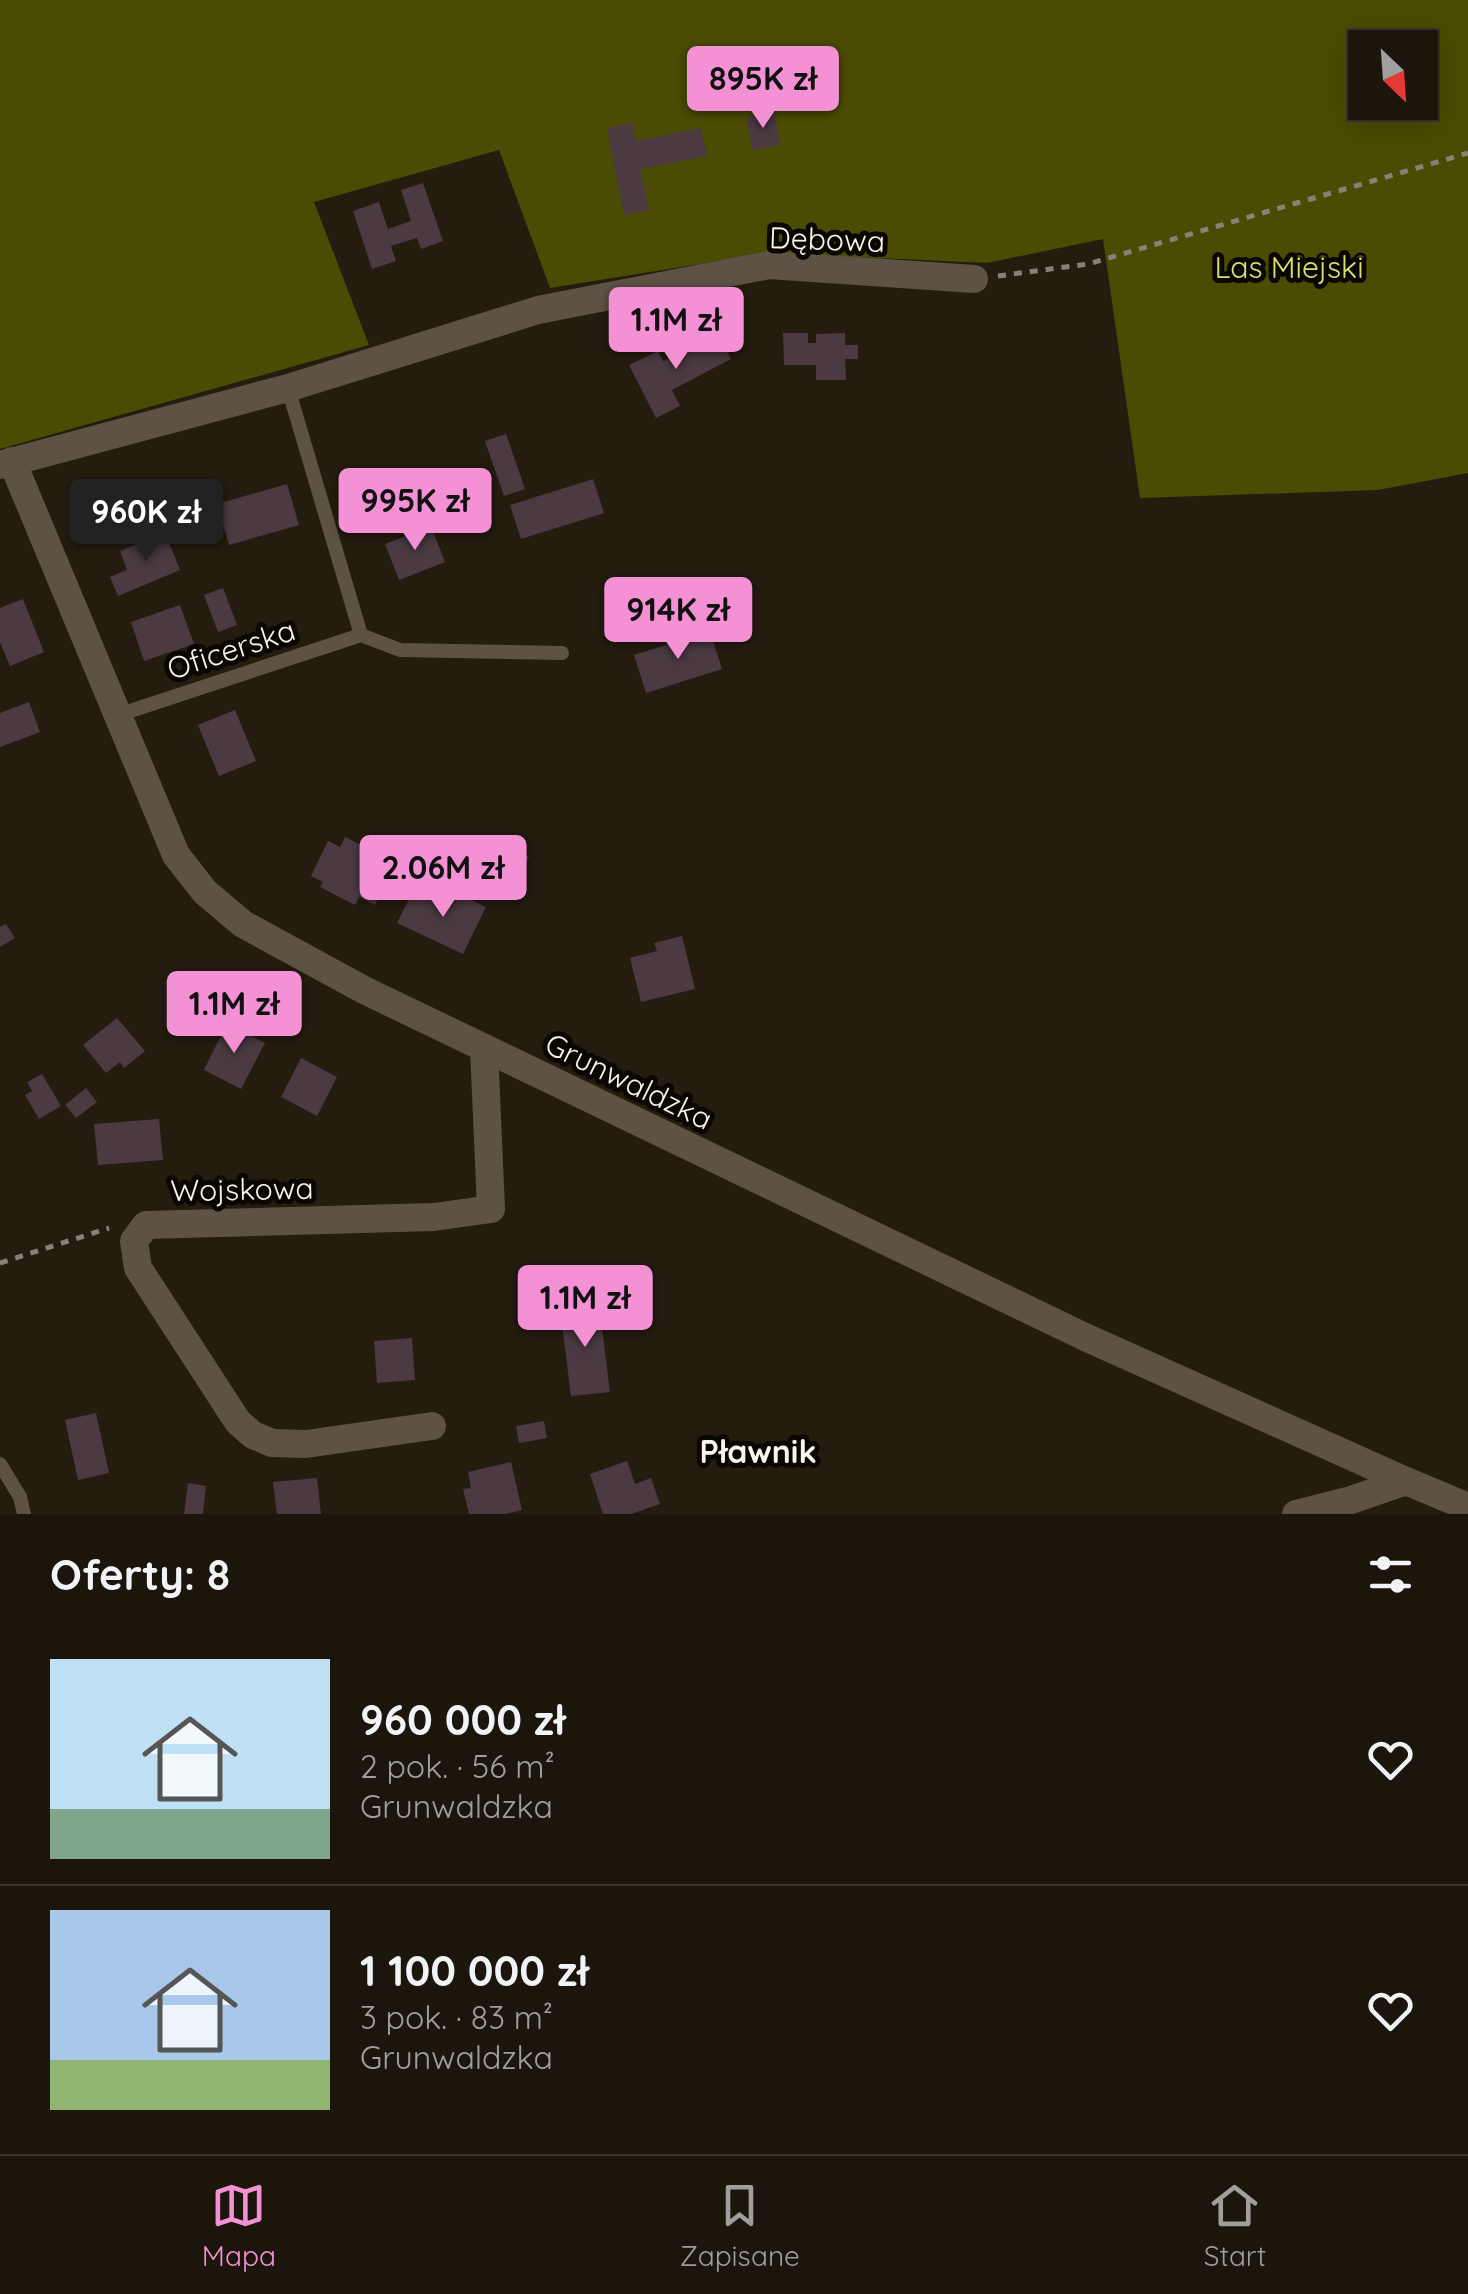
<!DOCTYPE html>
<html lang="pl">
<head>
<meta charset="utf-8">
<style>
  :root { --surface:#1b150b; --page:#282219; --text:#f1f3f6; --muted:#a09f9d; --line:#39342c; --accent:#f491d4 }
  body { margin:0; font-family:Quicksand,sans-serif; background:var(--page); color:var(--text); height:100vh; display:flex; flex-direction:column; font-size:38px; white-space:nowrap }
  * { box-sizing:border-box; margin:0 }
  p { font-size:32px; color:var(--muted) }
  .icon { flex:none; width:55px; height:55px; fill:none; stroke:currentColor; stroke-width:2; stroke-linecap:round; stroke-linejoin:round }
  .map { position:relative; height:1514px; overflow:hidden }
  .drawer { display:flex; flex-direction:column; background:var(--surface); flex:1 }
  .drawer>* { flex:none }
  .needle { width:65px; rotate:155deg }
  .tools { position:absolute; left:1348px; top:30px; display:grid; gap:20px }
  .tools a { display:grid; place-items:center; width:90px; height:90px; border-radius:0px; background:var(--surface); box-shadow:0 5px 25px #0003,0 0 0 2px var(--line); font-size:50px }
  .price { position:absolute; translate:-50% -85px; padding:0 22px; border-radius:10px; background:var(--accent); color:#111; font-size:32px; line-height:65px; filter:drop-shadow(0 2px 5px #0008) }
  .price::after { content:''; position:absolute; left:50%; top:60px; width:30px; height:22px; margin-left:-15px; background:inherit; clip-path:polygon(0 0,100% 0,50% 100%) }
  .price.active { background:#222; color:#fff }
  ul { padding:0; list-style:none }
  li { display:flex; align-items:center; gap:30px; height:250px; padding:0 50px }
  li+li { border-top:2px solid var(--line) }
  li span { display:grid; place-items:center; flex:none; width:280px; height:200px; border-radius:0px; color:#555 }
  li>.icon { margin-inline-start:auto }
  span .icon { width:120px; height:120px; fill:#fffc; stroke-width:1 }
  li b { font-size:42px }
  h2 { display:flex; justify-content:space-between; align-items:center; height:120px; padding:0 50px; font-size:42px }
  .tab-bar { display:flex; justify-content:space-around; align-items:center; height:140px; border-top:2px solid var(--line); background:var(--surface); font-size:28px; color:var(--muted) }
  .tab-bar a { display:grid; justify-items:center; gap:5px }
  .tab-bar .active { color:var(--accent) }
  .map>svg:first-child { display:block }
  .forest { fill:#4a4c03; fill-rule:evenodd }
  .building { fill:#4b3a42 }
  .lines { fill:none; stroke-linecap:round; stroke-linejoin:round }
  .path { stroke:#888176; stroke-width:5; stroke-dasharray:8 8; stroke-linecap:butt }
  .service { stroke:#5c5344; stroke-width:14 }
  .minor { stroke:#5c5344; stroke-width:28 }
  .labels { text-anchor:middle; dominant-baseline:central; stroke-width:10; stroke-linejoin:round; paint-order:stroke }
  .street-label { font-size:30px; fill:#faf4eb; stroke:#0a0703 }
  .park-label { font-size:30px; fill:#d9e06d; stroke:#0a0703 }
  .neighbourhood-label { font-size:32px; font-weight:bold; fill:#faf4eb; stroke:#0a0703 }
</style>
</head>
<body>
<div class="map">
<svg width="1468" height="1514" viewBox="0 0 1468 1514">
  <rect width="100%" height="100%" fill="#241c0f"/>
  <path class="forest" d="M0 0H1468V473L1378 490 1140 498 1103 239 987 263 769 253 550 288 499 150 314 202 369 345 0 449ZM1365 48H1420V102H1365Z"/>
  <path class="building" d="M774 112 780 145 752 150 746 117Z
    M633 123 636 141 701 128 707 156 640 169 649 210 624 215 607 128Z
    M423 183 443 241 421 249 417 238 391 246 396 261 372 269 353 211 379 202 388 229 411 221 401 190Z
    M718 333 731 359 672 390 680 406 656 418 629 365 658 351 663 361Z
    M783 333H808V343H816V334L845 333V345H858V359H845L846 380H816V365H784Z
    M506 434 525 489 504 496 485 441Z
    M593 479 604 513 521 539 510 505Z
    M287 484 299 525 229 545 217 504Z
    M431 526 445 562 399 580 385 544Z
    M165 532 180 570 118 596 110 577 127 570 120 551Z
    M223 588 237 625 218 632 204 595Z
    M23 599 44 652 10 666 0 642V608Z
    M180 605 194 644 144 661 131 622Z
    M710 631 722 669 646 693 634 655Z
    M29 702 40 732 0 747V713Z
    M235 710 256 761 219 776 198 725Z
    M345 837 381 855 376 865 391 872 375 905 359 897 355 905 320 887 323 882 311 876 328 841 340 847Z
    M502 844 529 857 514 888 487 875Z
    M414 889 452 907 459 894 486 907 463 954 397 923Z
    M6 924 15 938 0 947V927Z
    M682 936 695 989 641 1002 630 958 657 951 654 943Z
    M117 1018 145 1051 124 1068 120 1062 106 1073 83 1045Z
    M227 1023 265 1043 241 1089 204 1070Z
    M301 1058 337 1077 317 1116 281 1097Z
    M42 1074 61 1106 39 1119 25 1095 32 1091 27 1082Z
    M86 1088 97 1102 76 1118 65 1105Z
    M159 1119 163 1160 98 1165 94 1124Z
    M599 1304 610 1392 571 1396 560 1308Z
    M412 1338 415 1380 377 1383 374 1341Z
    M96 1413 109 1473 78 1480 65 1420Z
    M544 1421 547 1438 519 1443 516 1426Z
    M627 1461 635 1484 651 1478 660 1504 631 1514H603L590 1474Z
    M511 1462 522 1510 506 1514H469L463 1489 471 1488 468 1472Z
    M317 1478 321 1514H277L273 1482Z
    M188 1483 206 1486 203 1514H184Z"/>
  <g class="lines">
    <path class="path" d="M998 276 1088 264 1468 153
      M0 1263 109 1228"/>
    <path class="service" d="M361 635 400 650 562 653
      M118 715 361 635 288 388
      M0 1464 20 1497 24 1514"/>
    <path class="minor" d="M12 461 176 855 205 892 243 924 364 990 1085 1337 1406 1481 1468 1507
      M0 465 288 388 538 310 769 265 974 279
      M432 1426 306 1444 272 1443 253 1435 238 1422 138 1268 134 1241 146 1225 434 1217 491 1209 484 1048
      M1296 1514 1351 1500 1406 1481"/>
  </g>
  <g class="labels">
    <g class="street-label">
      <text transform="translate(827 239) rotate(2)">Dębowa</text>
      <text transform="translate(231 649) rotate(-18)">Oficerska</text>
      <text transform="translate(629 1081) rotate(26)">Grunwaldzka</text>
      <text transform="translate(242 1189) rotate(-1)">Wojskowa</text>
    </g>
    <g class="park-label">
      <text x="1289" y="267">Las Miejski</text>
    </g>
    <g class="neighbourhood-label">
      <text x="758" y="1451">Pławnik</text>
    </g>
  </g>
</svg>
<div class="tools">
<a><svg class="needle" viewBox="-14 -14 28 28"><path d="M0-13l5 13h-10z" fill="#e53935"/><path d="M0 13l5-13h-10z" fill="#a09f9d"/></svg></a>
</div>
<b class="price" style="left:763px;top:131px">895K zł</b>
<b class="price" style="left:676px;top:372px">1.1M zł</b>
<b class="price" style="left:415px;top:553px">995K zł</b>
<b class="price active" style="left:146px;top:564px">960K zł</b>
<b class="price" style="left:678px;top:662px">914K zł</b>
<b class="price" style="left:443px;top:920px">2.06M zł</b>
<b class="price" style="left:234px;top:1056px">1.1M zł</b>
<b class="price" style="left:585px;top:1350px">1.1M zł</b>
</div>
<section class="drawer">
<h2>Oferty: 8<svg class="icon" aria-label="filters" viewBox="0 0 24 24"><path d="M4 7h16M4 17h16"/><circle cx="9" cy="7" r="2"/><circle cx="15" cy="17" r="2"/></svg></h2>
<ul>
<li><span style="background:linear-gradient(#bfe0f5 75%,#7fa58c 0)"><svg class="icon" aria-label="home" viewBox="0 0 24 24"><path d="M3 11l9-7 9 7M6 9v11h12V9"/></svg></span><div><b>960 000 zł</b><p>2 pok. · 56 m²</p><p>Grunwaldzka</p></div><svg class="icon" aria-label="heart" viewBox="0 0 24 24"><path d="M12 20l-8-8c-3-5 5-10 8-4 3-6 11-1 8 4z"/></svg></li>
<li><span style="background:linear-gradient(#a9c7e8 75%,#8fb573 0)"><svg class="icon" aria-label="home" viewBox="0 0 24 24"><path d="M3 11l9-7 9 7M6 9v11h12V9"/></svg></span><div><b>1 100 000 zł</b><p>3 pok. · 83 m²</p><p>Grunwaldzka</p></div><svg class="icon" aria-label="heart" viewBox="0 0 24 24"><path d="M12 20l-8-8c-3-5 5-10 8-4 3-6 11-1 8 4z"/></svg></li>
</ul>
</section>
<nav class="tab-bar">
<a class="active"><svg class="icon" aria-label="map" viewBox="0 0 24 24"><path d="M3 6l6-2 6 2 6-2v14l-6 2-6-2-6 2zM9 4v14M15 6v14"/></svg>Mapa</a>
<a><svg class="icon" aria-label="saved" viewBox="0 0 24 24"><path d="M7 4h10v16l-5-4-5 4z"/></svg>Zapisane</a>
<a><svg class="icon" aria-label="home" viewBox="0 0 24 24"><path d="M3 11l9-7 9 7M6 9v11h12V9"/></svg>Start</a>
</nav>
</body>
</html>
